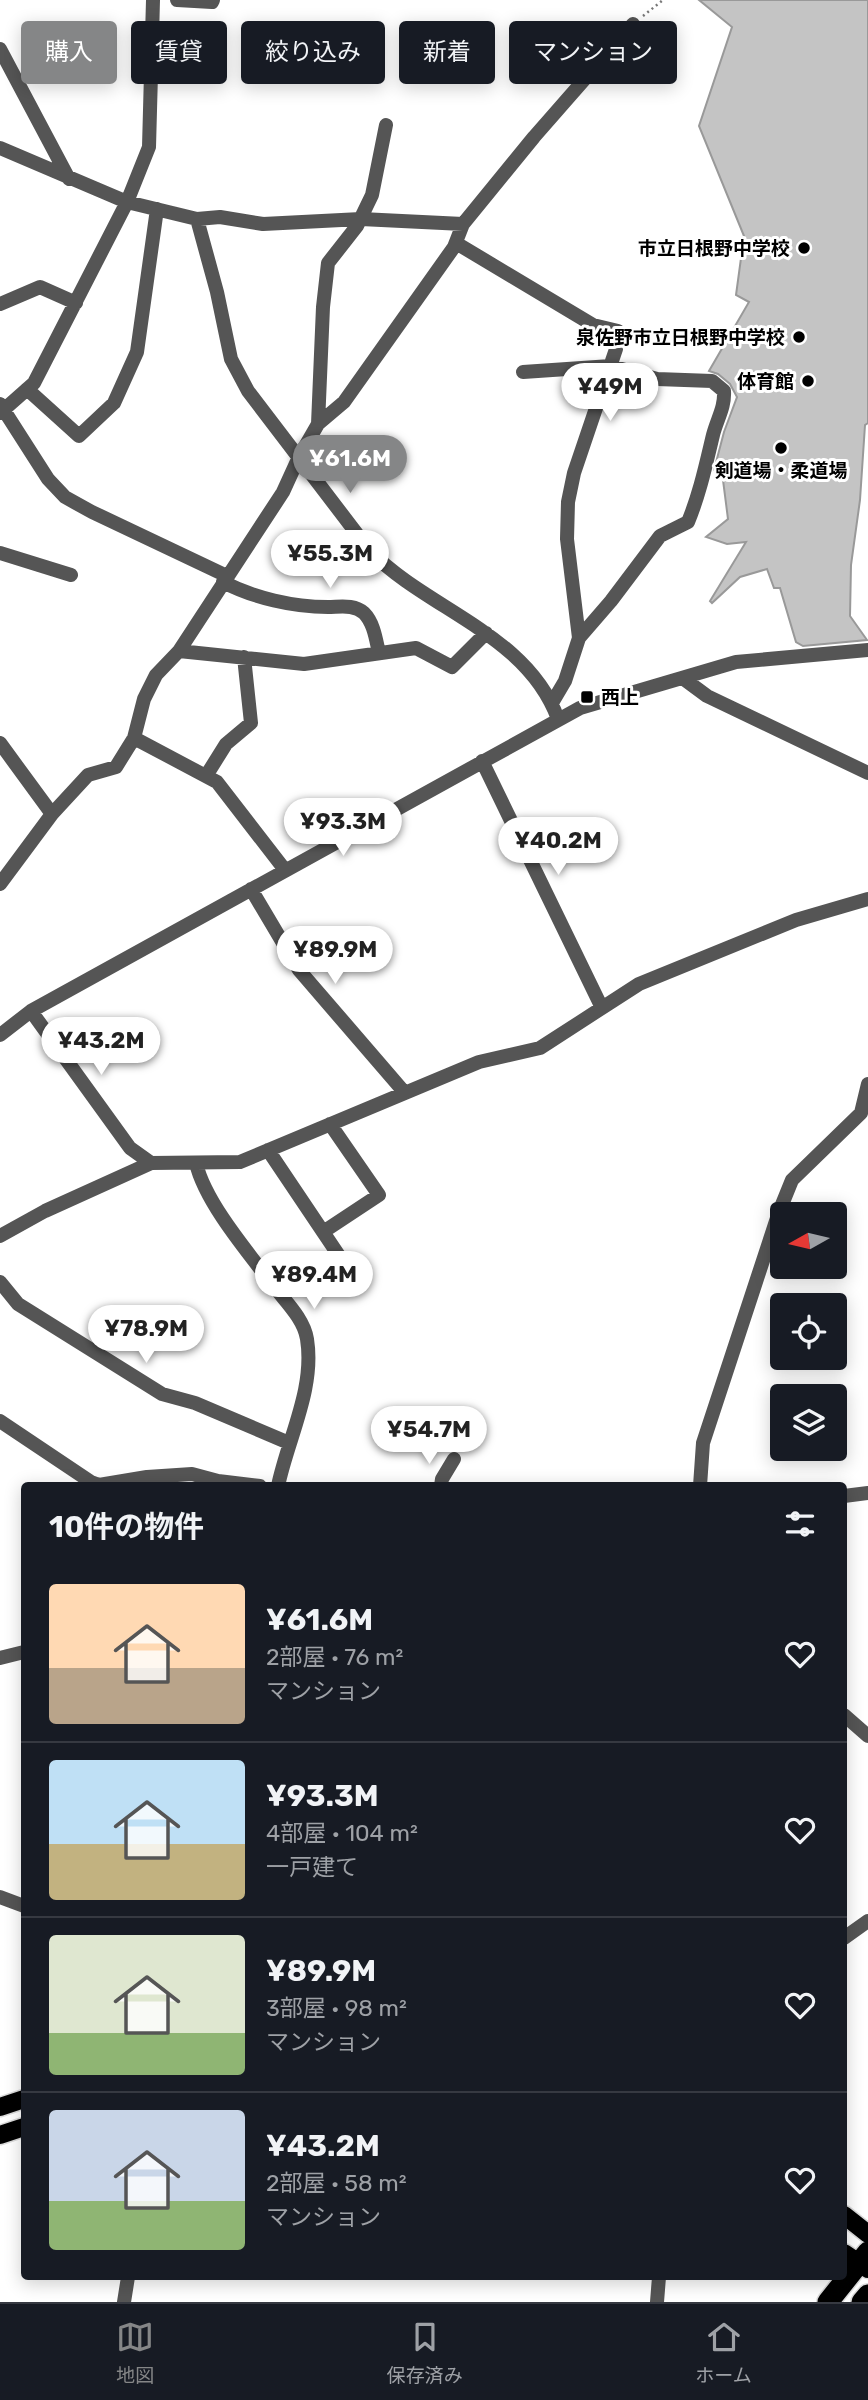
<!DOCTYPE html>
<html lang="ja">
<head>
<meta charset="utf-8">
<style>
  :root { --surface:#171b24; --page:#242831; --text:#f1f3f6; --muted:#9ea1a6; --line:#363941; --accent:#858687 }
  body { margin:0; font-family:Rubik,"Noto Sans JP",sans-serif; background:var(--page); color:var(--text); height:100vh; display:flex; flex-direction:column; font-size:26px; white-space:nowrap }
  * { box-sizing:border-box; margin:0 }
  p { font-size:23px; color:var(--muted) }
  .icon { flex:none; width:38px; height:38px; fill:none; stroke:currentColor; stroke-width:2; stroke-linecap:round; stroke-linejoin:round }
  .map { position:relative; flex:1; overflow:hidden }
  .details { position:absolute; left:21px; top:1482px; width:826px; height:798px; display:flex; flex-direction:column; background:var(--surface); border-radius:7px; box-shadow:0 4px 18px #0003 }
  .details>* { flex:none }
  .banner { position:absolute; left:21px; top:21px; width:826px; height:63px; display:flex; gap:14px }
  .needle { width:46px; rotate:262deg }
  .buttons { position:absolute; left:770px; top:1202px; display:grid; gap:14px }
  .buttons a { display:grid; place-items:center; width:77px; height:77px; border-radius:7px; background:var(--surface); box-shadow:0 4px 18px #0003; font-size:35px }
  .price { position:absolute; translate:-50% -60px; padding:0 16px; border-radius:24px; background:#fff; color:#222; font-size:23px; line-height:46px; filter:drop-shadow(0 2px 4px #0008) }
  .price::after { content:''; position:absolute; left:50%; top:42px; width:21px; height:16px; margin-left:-10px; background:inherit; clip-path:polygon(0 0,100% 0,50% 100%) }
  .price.active { background:var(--accent); color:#fff }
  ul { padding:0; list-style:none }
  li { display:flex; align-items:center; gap:21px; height:175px; padding:0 28px }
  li+li { border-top:2px solid var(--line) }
  li span { display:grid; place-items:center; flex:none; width:196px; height:140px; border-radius:7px; color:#555 }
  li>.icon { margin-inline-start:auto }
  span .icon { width:84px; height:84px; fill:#fffc; stroke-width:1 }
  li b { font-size:30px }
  h2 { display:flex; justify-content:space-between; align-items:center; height:84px; padding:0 28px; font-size:30px }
  .tag { padding:0 24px; border-radius:7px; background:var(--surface); box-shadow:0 4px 18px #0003; font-size:24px; line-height:63px }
  .tag.active { background:var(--accent); color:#fff }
  .menu { display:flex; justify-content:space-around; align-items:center; height:98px; border-top:2px solid var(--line); background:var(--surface); font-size:19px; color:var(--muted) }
  .menu a { display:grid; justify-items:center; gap:4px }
  .menu .active { color:var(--accent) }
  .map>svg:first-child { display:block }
  .building { fill:#c4c4c4; stroke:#999; stroke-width:2 }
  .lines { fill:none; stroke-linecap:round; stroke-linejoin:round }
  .primary-casing { stroke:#dbdbdb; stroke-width:21 }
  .highway-casing { stroke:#dbdbdb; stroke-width:24 }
  .path { stroke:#777; stroke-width:2.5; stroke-dasharray:2 3.5; stroke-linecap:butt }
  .street { stroke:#555; stroke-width:14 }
  .primary { stroke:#000; stroke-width:18 }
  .highway { stroke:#000; stroke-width:21 }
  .poi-dot { fill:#000; stroke:#fff; stroke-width:2.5 }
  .labels { text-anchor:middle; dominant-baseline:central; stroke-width:6; stroke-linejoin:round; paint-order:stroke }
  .poi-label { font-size:19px; font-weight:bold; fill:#000; stroke:#fff; text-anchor:end }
</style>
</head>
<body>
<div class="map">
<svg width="868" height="2302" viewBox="0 0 868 2302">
  <rect width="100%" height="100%" fill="#fff"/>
  <path class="building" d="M699 0H868V423L865 425 860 500 851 565 850 616 867 640 803 646 796 642 780 588H774L767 569 740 577 712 603 710 601 746 542 727 544 706 537 728 519 723 480 714 470 724 432 737 397 730 384 718 374 709 371 749 302 736 295 744 236 699 126 732 27Z"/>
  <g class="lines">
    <defs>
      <path id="primary" d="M0 2107 24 2099
        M0 2135 24 2127
        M844 2215 868 2234
        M844 2253 868 2269"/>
      <path id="highway" d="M828 2302 868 2252
        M862 2302 868 2295"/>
    </defs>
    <use href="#primary" class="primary-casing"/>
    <use href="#highway" class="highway-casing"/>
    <path class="path" d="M643 16 663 0"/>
    <path class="street" d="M177 0 212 2 213 0
      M0 49 69 179
      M0 148 127 202 197 219 220 217 263 224 361 219 463 224 534 137 633 24
      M197 219 217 292 231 359 248 391 370 551C428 610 527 634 558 719
      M456 243 593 325 618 331 616 349 574 473 568 502 567 539 579 638 565 681 552 703
      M0 304 40 287 76 303
      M523 372 611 366 657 379 712 381 724 391C725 408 717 419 713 435 706 464 700 493 688 522L660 536 611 601 579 638
      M27 389 79 436 114 403 137 352 157 209
      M0 404 48 479 65 497 92 512 227 576
      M0 413 34 383 127 202 149 147 153 0
      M318 424 323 307 328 263 357 226 372 195 386 125
      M0 553 71 575
      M223 582C254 598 293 607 328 607 340 607 354 604 364 613 374 623 376 640 379 653
      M179 651 304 664 416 648 452 667 486 633
      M684 679 707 696 868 773
      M134 738 217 782 285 870
      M0 743 52 814 0 884
      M482 761 602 1008
      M206 776 226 744 251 723 244 657
      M52 814 88 775 116 767 134 738 144 699 156 675 179 651 283 492 299 457 318 424 344 402 454 247 463 224
      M251 889 299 970 405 1093
      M31 1011 130 1148 151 1163
      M0 1035 31 1011 580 708 736 662 868 650
      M268 1150 356 1281
      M196 1163C205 1203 251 1256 276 1289 288 1304 304 1320 307 1339 315 1389 288 1438 278 1486
      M323 1232 379 1195 330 1124
      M0 1236 45 1211 151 1163 240 1162 479 1062 540 1048 639 984 796 920 868 899
      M0 1282 18 1304 162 1394 195 1403 289 1443
      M0 1421 91 1482 99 1485 147 1477 192 1474 218 1481 260 1486
      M441 1486 442 1479 454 1459
      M700 1486 703 1443 779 1212 792 1180 861 1113 868 1084
      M844 1496 868 1493
      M0 1658 24 1652
      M844 1715 868 1736
      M0 1897 24 1906
      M844 1938 868 1921
      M124 2302 128 2277
      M657 2302 659 2277"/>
    <use href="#primary" class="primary"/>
    <use href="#highway" class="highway"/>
  </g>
  <g class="poi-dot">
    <circle cx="804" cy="248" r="7"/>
    <circle cx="799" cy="337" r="7"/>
    <circle cx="808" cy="381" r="7"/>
    <circle cx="781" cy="448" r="7"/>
    <rect x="580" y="690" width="14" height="14" rx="3.5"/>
  </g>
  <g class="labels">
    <g class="poi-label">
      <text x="790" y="248">市立日根野中学校</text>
      <text x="785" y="337">泉佐野市立日根野中学校</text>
      <text x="794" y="381">体育館</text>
      <text x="781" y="470" text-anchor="middle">剣道場・柔道場</text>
      <text x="601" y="697" text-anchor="start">西上</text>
    </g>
  </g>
</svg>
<div class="buttons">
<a><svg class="needle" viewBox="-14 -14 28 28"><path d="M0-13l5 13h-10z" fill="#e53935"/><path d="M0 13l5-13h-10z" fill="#9ea1a6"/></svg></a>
<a><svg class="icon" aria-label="locate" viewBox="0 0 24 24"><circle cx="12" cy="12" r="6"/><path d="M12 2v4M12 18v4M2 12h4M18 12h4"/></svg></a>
<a><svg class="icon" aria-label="layers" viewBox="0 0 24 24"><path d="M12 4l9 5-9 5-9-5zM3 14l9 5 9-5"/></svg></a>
</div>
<b class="price" style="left:610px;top:423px">¥49M</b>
<b class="price active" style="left:350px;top:495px">¥61.6M</b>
<b class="price" style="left:330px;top:590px">¥55.3M</b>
<b class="price" style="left:343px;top:858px">¥93.3M</b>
<b class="price" style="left:558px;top:877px">¥40.2M</b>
<b class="price" style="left:335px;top:986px">¥89.9M</b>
<b class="price" style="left:101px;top:1077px">¥43.2M</b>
<b class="price" style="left:314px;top:1311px">¥89.4M</b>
<b class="price" style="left:146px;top:1365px">¥78.9M</b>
<b class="price" style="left:429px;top:1466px">¥54.7M</b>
<div class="banner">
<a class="tag active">購入</a>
<a class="tag">賃貸</a>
<a class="tag">絞り込み</a>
<a class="tag">新着</a>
<a class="tag">マンション</a>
</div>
<section class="details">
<h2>10件の物件<svg class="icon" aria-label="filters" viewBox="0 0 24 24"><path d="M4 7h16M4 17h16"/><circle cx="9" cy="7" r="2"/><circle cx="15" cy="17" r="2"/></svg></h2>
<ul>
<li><span style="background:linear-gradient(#ffd9b3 60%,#b9a48a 0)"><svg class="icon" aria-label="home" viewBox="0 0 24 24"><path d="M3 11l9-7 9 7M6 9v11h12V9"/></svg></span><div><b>¥61.6M</b><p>2部屋 · 76 m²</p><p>マンション</p></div><svg class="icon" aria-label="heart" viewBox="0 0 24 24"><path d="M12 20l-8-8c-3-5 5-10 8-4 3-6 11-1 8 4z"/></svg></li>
<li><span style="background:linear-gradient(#bfe0f5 60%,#c2b280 0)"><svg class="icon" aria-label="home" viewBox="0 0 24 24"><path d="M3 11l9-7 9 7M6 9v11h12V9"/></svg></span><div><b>¥93.3M</b><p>4部屋 · 104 m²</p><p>一戸建て</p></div><svg class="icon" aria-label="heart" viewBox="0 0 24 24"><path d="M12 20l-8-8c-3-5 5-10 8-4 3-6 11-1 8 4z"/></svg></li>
<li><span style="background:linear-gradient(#dfe7d0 70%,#8fb573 0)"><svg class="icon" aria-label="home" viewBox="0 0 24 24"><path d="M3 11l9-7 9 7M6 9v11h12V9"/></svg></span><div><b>¥89.9M</b><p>3部屋 · 98 m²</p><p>マンション</p></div><svg class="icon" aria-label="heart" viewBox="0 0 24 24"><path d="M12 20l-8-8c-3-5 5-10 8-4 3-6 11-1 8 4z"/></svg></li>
<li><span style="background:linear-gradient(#c9d6e8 65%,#8fb573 0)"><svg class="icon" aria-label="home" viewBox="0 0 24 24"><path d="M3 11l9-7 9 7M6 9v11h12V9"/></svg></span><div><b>¥43.2M</b><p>2部屋 · 58 m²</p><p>マンション</p></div><svg class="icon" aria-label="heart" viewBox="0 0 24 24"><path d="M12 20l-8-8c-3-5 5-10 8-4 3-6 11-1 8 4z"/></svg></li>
</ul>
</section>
</div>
<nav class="menu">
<a class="active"><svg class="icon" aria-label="map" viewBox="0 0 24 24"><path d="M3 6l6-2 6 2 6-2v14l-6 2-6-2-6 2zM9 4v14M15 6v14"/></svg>地図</a>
<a><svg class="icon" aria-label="saved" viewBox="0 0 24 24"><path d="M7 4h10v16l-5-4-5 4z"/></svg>保存済み</a>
<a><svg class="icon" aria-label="home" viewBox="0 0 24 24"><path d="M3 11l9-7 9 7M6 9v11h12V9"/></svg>ホーム</a>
</nav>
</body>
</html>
